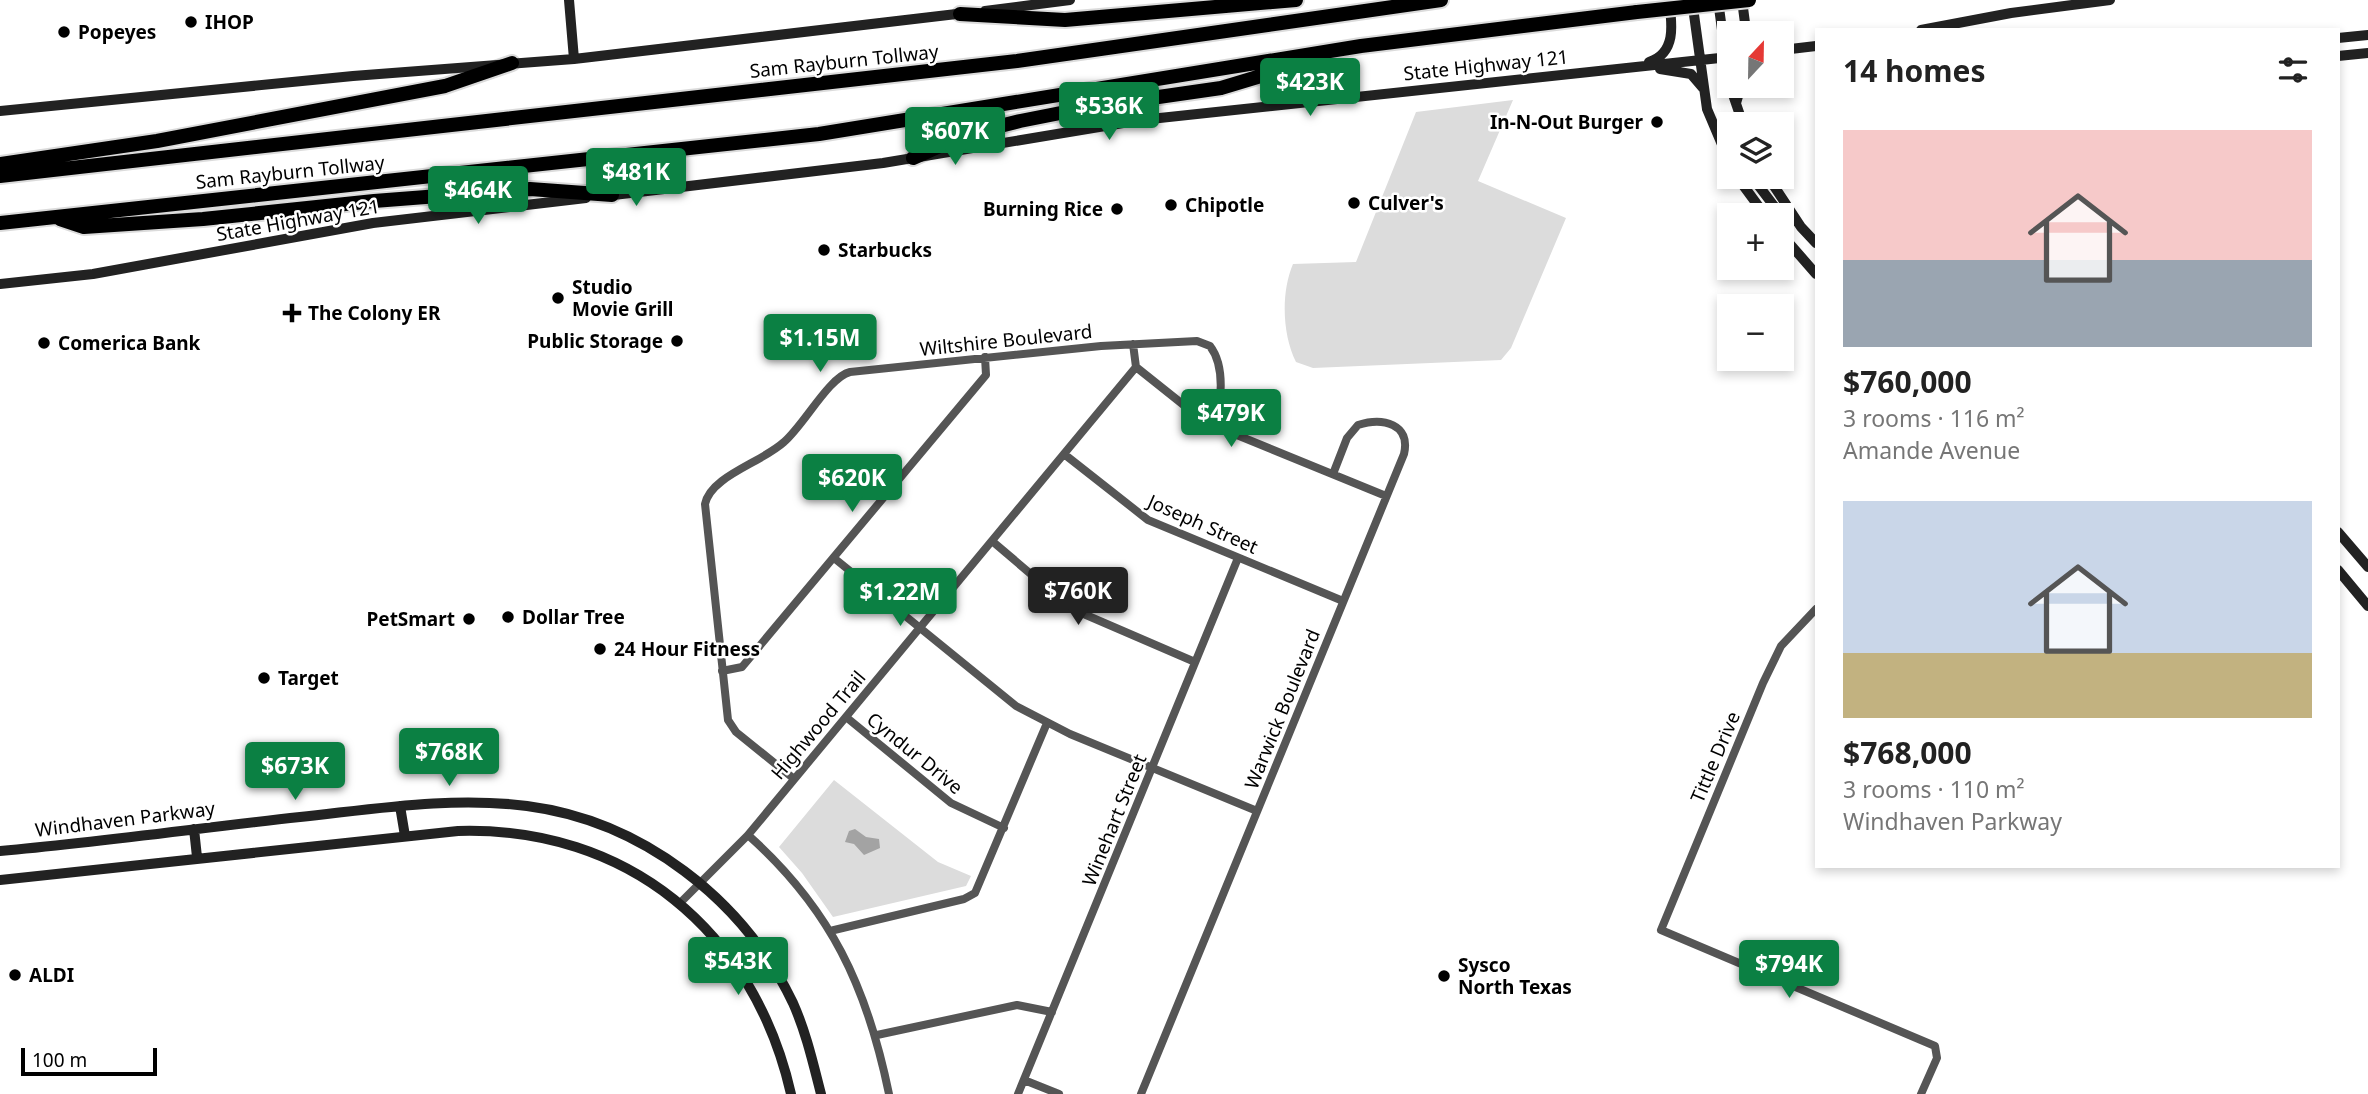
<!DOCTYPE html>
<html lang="en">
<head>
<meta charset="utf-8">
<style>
  :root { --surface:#fff; --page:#f6f6f6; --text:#222; --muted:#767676; --accent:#0b8043 }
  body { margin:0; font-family:"Noto Sans",sans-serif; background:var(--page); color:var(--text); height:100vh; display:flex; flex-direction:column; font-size:26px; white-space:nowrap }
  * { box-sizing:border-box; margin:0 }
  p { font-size:23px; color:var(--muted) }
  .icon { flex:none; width:38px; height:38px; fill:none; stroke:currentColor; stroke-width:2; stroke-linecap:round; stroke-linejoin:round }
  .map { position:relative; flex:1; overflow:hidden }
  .details { position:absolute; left:1815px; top:28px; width:525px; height:840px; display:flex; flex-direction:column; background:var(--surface); border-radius:0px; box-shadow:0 4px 10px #0003 }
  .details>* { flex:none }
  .needle { width:46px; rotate:22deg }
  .tools { position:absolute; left:1717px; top:21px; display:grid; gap:14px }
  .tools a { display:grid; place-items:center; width:77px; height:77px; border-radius:0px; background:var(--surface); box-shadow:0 4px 10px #0003; font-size:35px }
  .scale { position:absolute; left:21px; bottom:18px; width:136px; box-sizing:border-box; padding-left:7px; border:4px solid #000; border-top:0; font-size:19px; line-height:24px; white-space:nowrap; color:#000; -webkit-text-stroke:5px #fff; paint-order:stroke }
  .price { position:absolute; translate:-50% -60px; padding:0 16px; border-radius:7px; background:var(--accent); color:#fff; font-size:23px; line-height:46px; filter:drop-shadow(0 2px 4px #0008) }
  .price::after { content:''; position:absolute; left:50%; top:42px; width:21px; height:16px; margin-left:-10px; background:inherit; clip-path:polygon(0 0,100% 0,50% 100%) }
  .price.selected { background:#222; color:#fff }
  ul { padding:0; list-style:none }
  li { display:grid; align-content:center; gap:14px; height:371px; padding:0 28px }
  li span { display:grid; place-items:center; height:217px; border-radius:0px; color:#555 }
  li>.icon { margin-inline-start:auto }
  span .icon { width:126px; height:126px; fill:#fffc; stroke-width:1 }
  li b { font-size:30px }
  h2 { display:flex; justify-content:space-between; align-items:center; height:84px; padding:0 28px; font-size:30px }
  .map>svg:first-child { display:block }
  .green { fill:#dcdcdc }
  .water { fill:#a3a3a3 }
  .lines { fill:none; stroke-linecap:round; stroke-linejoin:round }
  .highway-casing { stroke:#dbdbdb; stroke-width:18 }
  .street { stroke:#555; stroke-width:8 }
  .secondary { stroke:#222; stroke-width:10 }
  .highway { stroke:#000; stroke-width:14 }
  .highway-bridge-casing { stroke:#dbdbdb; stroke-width:18; stroke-linecap:butt }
  .highway-bridge { stroke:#000; stroke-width:14 }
  .poi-dot { fill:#000; stroke:#fff; stroke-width:2.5 }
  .labels { text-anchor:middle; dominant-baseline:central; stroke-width:5; stroke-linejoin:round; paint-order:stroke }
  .poi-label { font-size:19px; font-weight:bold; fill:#000; stroke:#fff; text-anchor:start }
  .street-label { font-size:19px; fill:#000; stroke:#fff }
</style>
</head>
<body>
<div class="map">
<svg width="2368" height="1094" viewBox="0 0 2368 1094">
  <rect width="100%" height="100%" fill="#fff"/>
  <path class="green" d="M1513 100 1478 181 1566 218 1511 348 1501 360 1313 368 1296 362C1282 334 1281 292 1293 264L1356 262 1416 112Z
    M834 780 938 862 971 876 966 886 833 917 802 873 779 847Z"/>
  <path class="water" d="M855 829 866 837 879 839 880 848 864 855 854 844 845 842 849 831Z"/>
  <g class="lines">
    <defs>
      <path id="highway" d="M960 14 1065 20 1296 0
        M913 158 964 135 1020 121 1096 106 1221 88 1307 62
        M0 164 157 141 445 86 512 63
        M0 176 1017 61 1441 0
        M60 219 84 227 203 219 374 201 530 189 612 195
        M0 223 819 134 1361 46 1637 12"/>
    </defs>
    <use href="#highway" class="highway-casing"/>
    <path class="street" d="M1133 344 1136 367 1205 422 1386 496
      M1064 454 1148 520 1343 601
      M992 541 1059 598 1086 615 1195 662
      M834 558 1016 706 1070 734 1257 811
      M1816 609 1781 646 1763 683 1661 930 1935 1046 1937 1058 1921 1094
      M722 671 742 667 986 375 985 357
      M846 717 951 803 1004 828
      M793 778 736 732 728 720 705 504C711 476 761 463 784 442 804 425 829 377 850 372L1101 346 1197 341 1210 346C1226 367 1221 403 1215 426
      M748 835C831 909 867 987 889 1094
      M680 903 748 835 1136 367
      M830 931 964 899 975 893 1047 723
      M877 1035 1017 1005 1052 1012
      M1024 1080 1059 1094
      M1018 1094 1238 558
      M1141 1094 1404 454C1411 424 1383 417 1358 425L1347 438 1333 474"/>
    <path class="secondary" d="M569 0 574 59
      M1692 0 1707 109 1729 161
      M1718 0 1729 82
      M1742 0 1745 23 1751 33
      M985 11 1070 0
      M1921 30 2011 13 2110 0
      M2338 38 2368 35
      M1782 50 1816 46
      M2338 56 2368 53
      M1649 62C1677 53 1672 23 1669 0
      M1660 69 1691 74 1703 88
      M1730 86 1743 124
      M1736 103 1741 86
      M0 111 353 76 574 59 965 13
      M1737 177 1765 215
      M1752 177 1774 206 1793 221
      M1768 177 1801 227 1816 243
      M605 196 883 163 1141 120 1729 57
      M1782 235 1816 274
      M0 284 93 274 373 223 586 198
      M2338 532 2368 567
      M2338 570 2368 606
      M400 806 405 836
      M194 829 197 857
      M0 851C100 842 200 828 300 817 375 809 452 796 527 806 642 821 743 899 793 1003 806 1032 813 1063 821 1094
      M0 880 458 831C627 826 754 931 791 1094"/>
    <use href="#highway" class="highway"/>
    <defs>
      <path id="highway-bridge" d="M1637 12 1749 0"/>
    </defs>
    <use href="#highway-bridge" class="highway-bridge-casing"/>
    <use href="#highway-bridge" class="highway-bridge"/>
  </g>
  <g class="poi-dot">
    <circle cx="191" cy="22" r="7"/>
    <circle cx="64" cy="32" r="7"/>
    <circle cx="1657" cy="122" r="7"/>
    <circle cx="1354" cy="203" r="7"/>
    <circle cx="1171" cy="205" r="7"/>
    <circle cx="1117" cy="209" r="7"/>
    <circle cx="824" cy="250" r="7"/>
    <circle cx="558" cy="298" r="7"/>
    <path d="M288.5 302.5h7v7h7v7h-7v7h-7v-7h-7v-7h7z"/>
    <circle cx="677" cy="341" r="7"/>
    <circle cx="44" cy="343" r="7"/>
    <circle cx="508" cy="617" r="7"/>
    <circle cx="469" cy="619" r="7"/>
    <circle cx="600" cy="649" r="7"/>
    <circle cx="264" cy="678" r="7"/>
    <circle cx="15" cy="975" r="7"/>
    <circle cx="1444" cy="976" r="7"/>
  </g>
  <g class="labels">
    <g class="poi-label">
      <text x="205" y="22">IHOP</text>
      <text x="78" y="32">Popeyes</text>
      <text x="1643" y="122" text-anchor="end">In-N-Out Burger</text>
      <text x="1368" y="203">Culver's</text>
      <text x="1185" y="205">Chipotle</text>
      <text x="1103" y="209" text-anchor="end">Burning Rice</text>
      <text x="838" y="250">Starbucks</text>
      <text x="572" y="287">Studio<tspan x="572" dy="22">Movie Grill</tspan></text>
      <text x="308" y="313">The Colony ER</text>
      <text x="663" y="341" text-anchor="end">Public Storage</text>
      <text x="58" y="343">Comerica Bank</text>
      <text x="522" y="617">Dollar Tree</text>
      <text x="455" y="619" text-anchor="end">PetSmart</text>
      <text x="614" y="649">24 Hour Fitness</text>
      <text x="278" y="678">Target</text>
      <text x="1458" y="965">Sysco<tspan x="1458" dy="22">North Texas</tspan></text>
      <text x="29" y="975">ALDI</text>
    </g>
    <g class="street-label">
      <text transform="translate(844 61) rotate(-6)">Sam Rayburn Tollway</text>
      <text transform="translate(1486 65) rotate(-6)">State Highway 121</text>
      <text transform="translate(290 172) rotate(-6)">Sam Rayburn Tollway</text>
      <text transform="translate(298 220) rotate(-10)">State Highway 121</text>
      <text transform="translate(1006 340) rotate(-6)">Wiltshire Boulevard</text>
      <text transform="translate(1203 524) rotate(24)">Joseph Street</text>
      <text transform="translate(1282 709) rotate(-68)">Warwick Boulevard</text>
      <text transform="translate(818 725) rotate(-50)">Highwood Trail</text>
      <text transform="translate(915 753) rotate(39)">Cyndur Drive</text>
      <text transform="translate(1715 757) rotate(-67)">Tittle Drive</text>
      <text transform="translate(125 819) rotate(-7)">Windhaven Parkway</text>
      <text transform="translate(1114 820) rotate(-68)">Winehart Street</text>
    </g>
  </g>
</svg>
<div class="tools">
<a><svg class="needle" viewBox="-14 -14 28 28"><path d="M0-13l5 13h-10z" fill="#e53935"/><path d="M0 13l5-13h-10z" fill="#767676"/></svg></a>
<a><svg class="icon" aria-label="layers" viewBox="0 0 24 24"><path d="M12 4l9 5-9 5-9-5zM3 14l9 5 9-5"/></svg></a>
<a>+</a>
<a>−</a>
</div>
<div class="scale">100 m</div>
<b class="price" style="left:1310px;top:118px">$423K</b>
<b class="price" style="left:1109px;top:142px">$536K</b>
<b class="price" style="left:955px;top:167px">$607K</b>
<b class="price" style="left:636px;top:208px">$481K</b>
<b class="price" style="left:478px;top:226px">$464K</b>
<b class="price" style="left:820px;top:374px">$1.15M</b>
<b class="price" style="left:1231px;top:449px">$479K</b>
<b class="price" style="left:852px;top:514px">$620K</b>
<b class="price selected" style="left:1078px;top:627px">$760K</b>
<b class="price" style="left:900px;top:628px">$1.22M</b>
<b class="price" style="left:449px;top:788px">$768K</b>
<b class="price" style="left:295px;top:802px">$673K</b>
<b class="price" style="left:738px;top:997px">$543K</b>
<b class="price" style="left:1789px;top:1000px">$794K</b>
<section class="details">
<h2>14 homes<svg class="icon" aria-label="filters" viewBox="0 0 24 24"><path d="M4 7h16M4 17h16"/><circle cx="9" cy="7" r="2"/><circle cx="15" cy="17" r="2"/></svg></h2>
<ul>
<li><span style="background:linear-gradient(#f6c9c9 60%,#9aa5b1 0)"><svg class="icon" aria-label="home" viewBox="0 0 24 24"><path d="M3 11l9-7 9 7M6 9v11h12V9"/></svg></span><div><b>$760,000</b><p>3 rooms · 116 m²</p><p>Amande Avenue</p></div></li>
<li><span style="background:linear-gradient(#c9d6e8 70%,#c2b280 0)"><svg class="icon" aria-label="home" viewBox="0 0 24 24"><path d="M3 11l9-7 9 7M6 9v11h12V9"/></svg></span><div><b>$768,000</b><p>3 rooms · 110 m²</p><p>Windhaven Parkway</p></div></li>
</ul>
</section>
</div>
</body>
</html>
